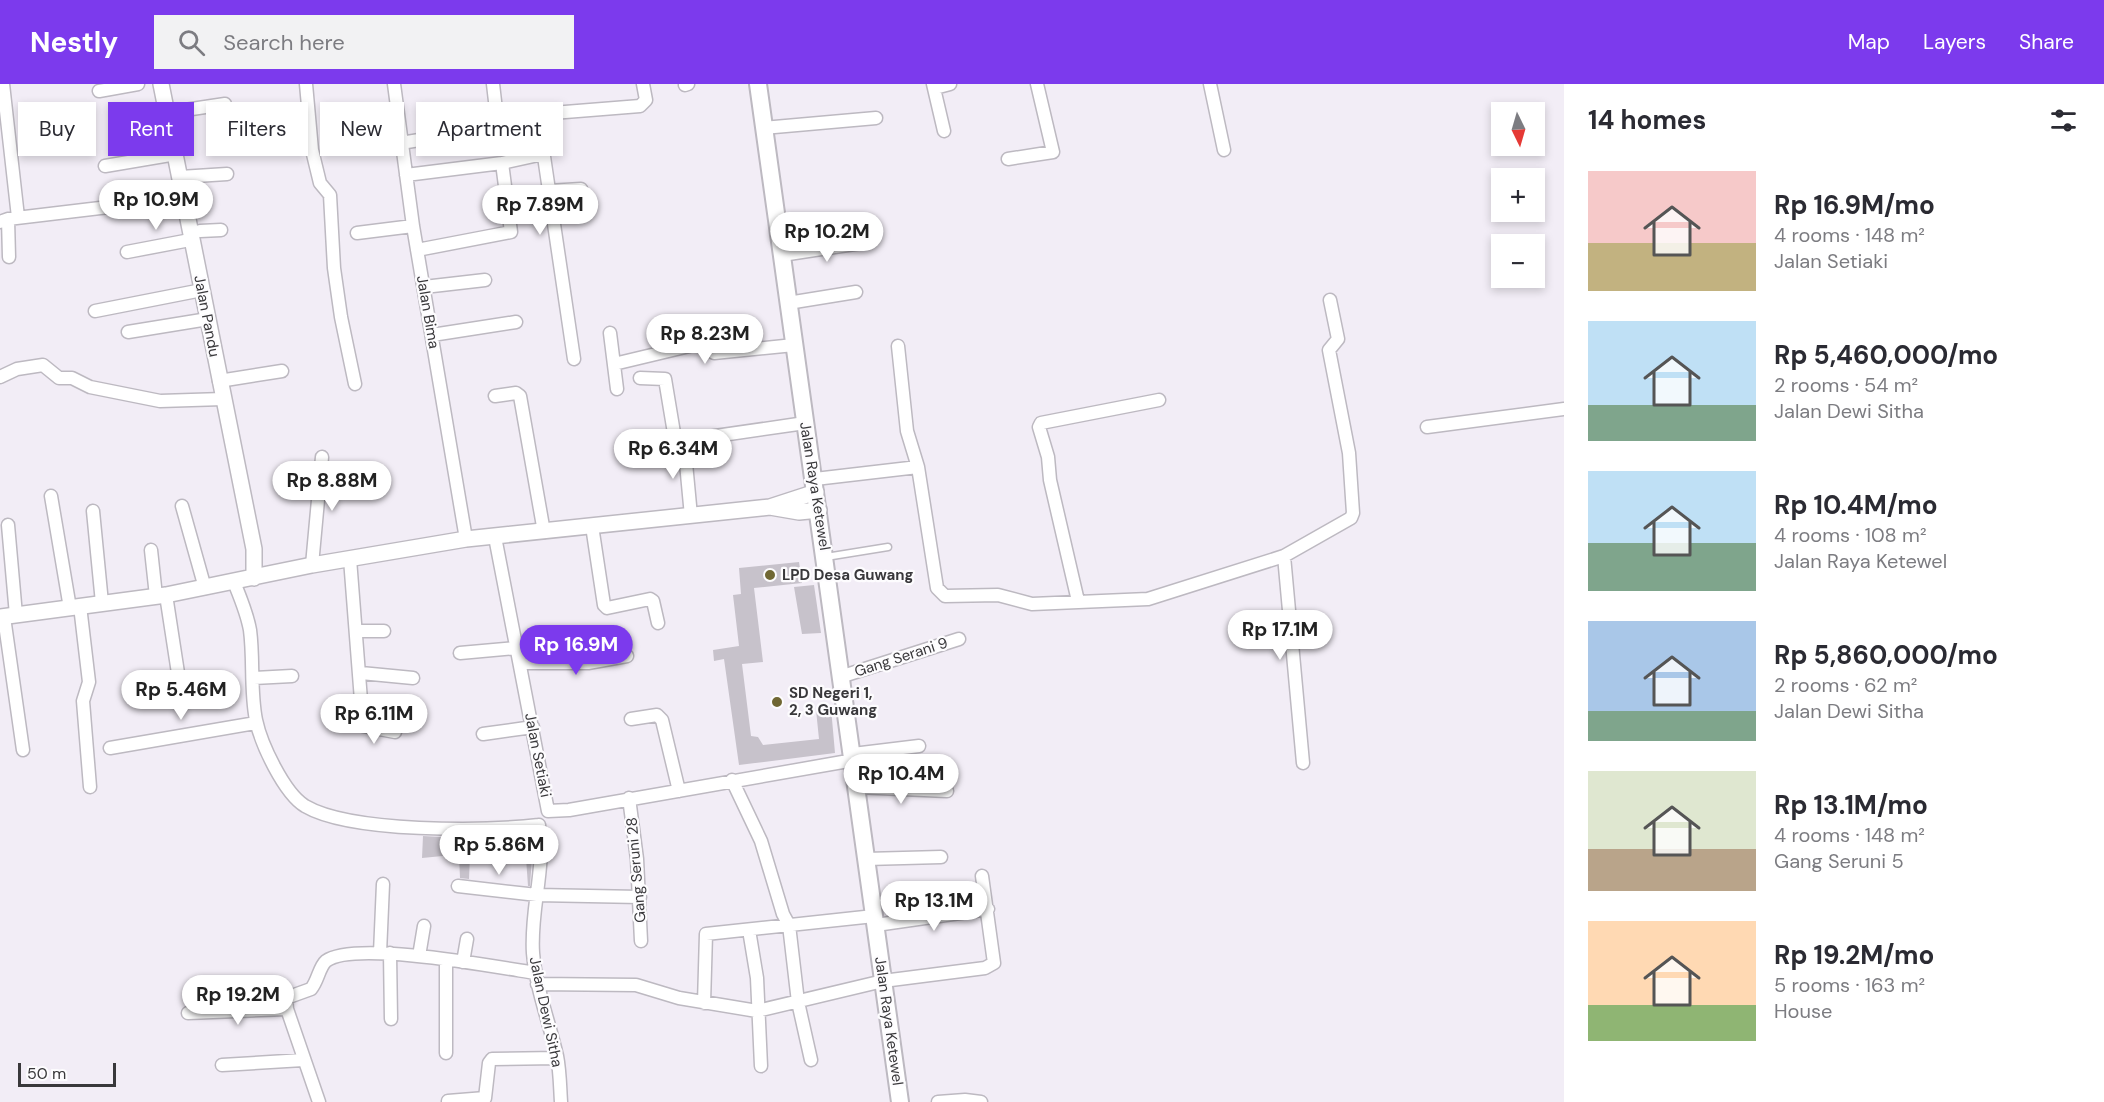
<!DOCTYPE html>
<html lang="en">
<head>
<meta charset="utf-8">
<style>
  :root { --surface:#fff; --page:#f2f2f3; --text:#2b2b33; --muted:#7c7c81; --accent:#7c3aed }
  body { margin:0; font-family:"DM Sans",sans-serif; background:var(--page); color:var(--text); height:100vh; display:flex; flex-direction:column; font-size:22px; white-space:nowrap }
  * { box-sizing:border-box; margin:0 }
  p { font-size:20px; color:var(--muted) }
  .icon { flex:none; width:33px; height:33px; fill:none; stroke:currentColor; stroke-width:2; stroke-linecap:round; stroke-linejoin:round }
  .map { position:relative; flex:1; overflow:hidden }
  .drawer { display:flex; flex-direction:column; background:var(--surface); width:540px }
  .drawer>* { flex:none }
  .banner { position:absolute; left:18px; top:18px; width:570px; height:54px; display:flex; gap:12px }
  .needle { width:39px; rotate:175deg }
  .controls { position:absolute; left:1491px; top:18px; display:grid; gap:12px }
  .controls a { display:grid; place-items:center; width:54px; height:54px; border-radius:0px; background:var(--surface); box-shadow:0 3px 9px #0003; font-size:30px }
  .scale { position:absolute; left:18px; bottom:15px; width:98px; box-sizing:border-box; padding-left:6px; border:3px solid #39383b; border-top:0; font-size:16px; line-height:21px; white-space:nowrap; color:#39383b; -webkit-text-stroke:4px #fdfcfe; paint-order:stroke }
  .price { position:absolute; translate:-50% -51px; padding:0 14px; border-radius:21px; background:#fff; color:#222; font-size:20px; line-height:39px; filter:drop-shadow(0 2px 3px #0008) }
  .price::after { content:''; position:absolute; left:50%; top:36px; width:18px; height:14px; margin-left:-9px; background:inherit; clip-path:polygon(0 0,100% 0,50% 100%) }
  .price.on { background:var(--accent); color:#fff }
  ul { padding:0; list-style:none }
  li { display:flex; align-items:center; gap:18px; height:150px; padding:0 24px }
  li span { display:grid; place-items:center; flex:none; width:168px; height:120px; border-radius:0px; color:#555 }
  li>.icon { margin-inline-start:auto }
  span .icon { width:72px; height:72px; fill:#fffc; stroke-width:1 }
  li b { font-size:26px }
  h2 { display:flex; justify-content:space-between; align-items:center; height:72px; padding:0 24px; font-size:26px }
  .tag { padding:0 21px; border-radius:0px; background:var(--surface); box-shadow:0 3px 9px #0003; font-size:21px; line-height:54px }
  .tag.on { background:var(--accent); color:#fff }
  header { display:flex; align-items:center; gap:36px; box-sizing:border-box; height:84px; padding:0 30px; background:var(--accent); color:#fff }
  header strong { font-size:28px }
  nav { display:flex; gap:33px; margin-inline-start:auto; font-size:21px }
  .search { width:420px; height:54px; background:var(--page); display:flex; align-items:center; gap:15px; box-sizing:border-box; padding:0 21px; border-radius:0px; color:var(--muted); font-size:22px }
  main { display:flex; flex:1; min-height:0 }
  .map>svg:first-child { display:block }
  .building { fill:#c7c2cb }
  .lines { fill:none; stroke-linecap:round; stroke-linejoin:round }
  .service-casing { stroke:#bdb9c1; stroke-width:9 }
  .minor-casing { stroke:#bdb9c1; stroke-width:15 }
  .tertiary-casing { stroke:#bdb9c1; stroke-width:18 }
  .secondary-casing { stroke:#bdb9c1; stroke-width:20 }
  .service { stroke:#fff; stroke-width:6 }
  .minor { stroke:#fff; stroke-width:12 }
  .tertiary { stroke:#fff; stroke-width:15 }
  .secondary { stroke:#fff; stroke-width:16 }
  .poi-dot { fill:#706733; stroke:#fdfcfe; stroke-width:2 }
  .labels { text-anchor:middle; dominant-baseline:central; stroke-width:4.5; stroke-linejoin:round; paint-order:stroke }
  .street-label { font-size:15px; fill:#39383b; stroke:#fdfcfe }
  .poi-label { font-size:15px; font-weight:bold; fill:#39383b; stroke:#fdfcfe; text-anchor:start }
</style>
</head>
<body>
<header>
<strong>Nestly</strong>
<div class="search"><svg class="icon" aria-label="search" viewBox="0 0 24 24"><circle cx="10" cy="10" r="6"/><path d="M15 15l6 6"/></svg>Search here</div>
<nav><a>Map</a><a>Layers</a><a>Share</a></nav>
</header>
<main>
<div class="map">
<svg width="1564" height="1018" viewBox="0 0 1564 1018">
  <rect width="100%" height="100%" fill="#f2edf6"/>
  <path class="building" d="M799 478 802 499 754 504 763 578 742 580 751 652 758 653 763 661 819 655 816 626 831 624 835 669 739 681 724 575 714 577 713 566 739 562 733 511 741 510 739 484Z
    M814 501 821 549 802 550 794 503Z
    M423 752 441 753V758L463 757V770L422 774Z
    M470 771 469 795 460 794 459 772Z
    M526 774H532L530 802H528Z"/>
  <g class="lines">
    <defs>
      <path id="service" d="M826 473 888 463"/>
      <path id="minor" d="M3 0 18 133
        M306 0 312 66 320 99 330 111 334 184 341 233 355 300
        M394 0 413 142 466 455
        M933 0 944 47
        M1210 0 1224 66
        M685 1 688 0
        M935 4 950 0
        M99 7 138 0
        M125 35 225 20
        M763 44 876 34
        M401 59 498 43 493 0
        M1008 75 1053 68 1037 0
        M105 82 176 70
        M406 91 502 79 543 70
        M180 93 227 90
        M548 107 581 105
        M8 135 9 173
        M0 138 8 135 184 114
        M200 147 221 146
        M357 149 413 142
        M417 166 511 148 502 79
        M127 168 190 156
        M782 171 868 158
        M424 203 485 196
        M788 219 856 208
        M95 227 202 206
        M128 248 208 235
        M610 249 617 305
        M432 251 516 238
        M898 262 907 347 918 383 937 504 945 512 998 511 1032 520 1148 515 1284 472 1351 434 1353 429 1349 369 1329 266 1338 255 1330 216
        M574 275 538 32 540 30 640 22 646 16 643 0
        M614 280 702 259 714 269 794 261
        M0 293 17 285 43 281 59 294H72L90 303 160 317 223 315
        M640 294 665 295 674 349 681 357 805 339
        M219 297 282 287
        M495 312 516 309 520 312 544 448
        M1427 343 1564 325
        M684 358 691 432
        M815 395 918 383
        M51 412 70 524
        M182 422 205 504
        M93 427 102 519
        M8 441 16 531
        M592 442 604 521 607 524 650 515 653 517 658 539
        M495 453 548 727
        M151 466 156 512
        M1284 472 1303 679
        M350 475 363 642 395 648
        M312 481 322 373
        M234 498C240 513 247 529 250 546 254 576 250 606 256 636 261 660 284 709 305 722 351 749 485 747 539 741
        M1078 517 1050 396 1048 373 1039 343 1041 339 1159 316
        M80 522 89 598 83 617 90 703
        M4 533 23 666
        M356 547H384
        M460 569 516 564
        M520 579H588L627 572
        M361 589 413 594
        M843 592 959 555
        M253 594 292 592
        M139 602 171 597 178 589 166 511
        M631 635 657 631 662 636 679 707
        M483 650 533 643
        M110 664 256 639
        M853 670 919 662
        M732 696 761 757 783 830 789 841 798 918 811 976
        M856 703 947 707
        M629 714 637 775 641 857
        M548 727 569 726 854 676
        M539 741C546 785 530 825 533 869 536 905 549 937 557 972 560 987 560 1003 561 1018
        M866 775 941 773
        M458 802 537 811 640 813
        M876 841 988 825
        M749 846 757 894 761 982
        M380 869 383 800
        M390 869 391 935
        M419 872 424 842
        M463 878 467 855
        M537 900 636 901 679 914 757 927 883 897 985 884 994 879 982 792
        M704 919 706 850 874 832
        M188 929 287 925
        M446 969V876
        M222 981 303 976
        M448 1017 485 1014 489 979 492 975 557 974
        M319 1018 287 925 286 914 311 905C318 897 319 883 326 877 354 856 497 883 535 889
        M938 1018 965 1016 981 1018"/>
      <path id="tertiary" d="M161 0 254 465V494
        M770 423 799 428 819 426
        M0 533 166 511 312 481 466 455 770 423 816 408"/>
      <path id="secondary" d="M758 0 900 1018"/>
    </defs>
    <use href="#service" class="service-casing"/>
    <use href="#minor" class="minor-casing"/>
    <use href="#tertiary" class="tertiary-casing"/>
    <use href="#secondary" class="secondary-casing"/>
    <use href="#service" class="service"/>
    <use href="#minor" class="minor"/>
    <use href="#tertiary" class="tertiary"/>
    <use href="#secondary" class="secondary"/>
  </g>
  <g class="poi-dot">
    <circle cx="770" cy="491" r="6"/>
    <circle cx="777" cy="618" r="6"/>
  </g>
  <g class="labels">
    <g class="street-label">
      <text transform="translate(428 228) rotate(80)">Jalan Bima</text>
      <text transform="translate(207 232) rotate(79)">Jalan Pandu</text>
      <text transform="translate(815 402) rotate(81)">Jalan Raya Ketewel</text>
      <text transform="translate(901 573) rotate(-18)">Gang Serani 9</text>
      <text transform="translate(538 671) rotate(79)">Jalan Setiaki</text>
      <text transform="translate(636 786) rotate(-95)">Gang Seruni 28</text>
      <text transform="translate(546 928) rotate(78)">Jalan Dewi Sitha</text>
      <text transform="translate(889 937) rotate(82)">Jalan Raya Ketewel</text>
    </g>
    <g class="poi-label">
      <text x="782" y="491">LPD Desa Guwang</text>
      <text x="789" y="609">SD Negeri 1,<tspan x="789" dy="17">2, 3 Guwang</tspan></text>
    </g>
  </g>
</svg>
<div class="controls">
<a><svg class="needle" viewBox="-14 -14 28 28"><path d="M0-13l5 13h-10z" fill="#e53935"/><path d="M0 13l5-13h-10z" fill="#7c7c81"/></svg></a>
<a>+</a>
<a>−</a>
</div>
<div class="scale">50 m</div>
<b class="price" style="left:156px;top:147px">Rp 10.9M</b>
<b class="price" style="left:540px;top:152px">Rp 7.89M</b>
<b class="price" style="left:827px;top:179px">Rp 10.2M</b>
<b class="price" style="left:705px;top:281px">Rp 8.23M</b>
<b class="price" style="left:673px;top:396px">Rp 6.34M</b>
<b class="price" style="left:332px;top:428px">Rp 8.88M</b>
<b class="price" style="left:1280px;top:577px">Rp 17.1M</b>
<b class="price on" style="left:576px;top:592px">Rp 16.9M</b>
<b class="price" style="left:181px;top:637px">Rp 5.46M</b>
<b class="price" style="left:374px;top:661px">Rp 6.11M</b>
<b class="price" style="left:901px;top:721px">Rp 10.4M</b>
<b class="price" style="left:499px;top:792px">Rp 5.86M</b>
<b class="price" style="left:934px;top:848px">Rp 13.1M</b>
<b class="price" style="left:238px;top:942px">Rp 19.2M</b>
<div class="banner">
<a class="tag">Buy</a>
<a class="tag on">Rent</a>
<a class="tag">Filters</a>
<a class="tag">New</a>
<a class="tag">Apartment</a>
</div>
</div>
<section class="drawer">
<h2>14 homes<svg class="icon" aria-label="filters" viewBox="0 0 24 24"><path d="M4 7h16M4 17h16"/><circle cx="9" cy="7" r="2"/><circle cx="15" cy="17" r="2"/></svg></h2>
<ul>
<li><span style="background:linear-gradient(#f6c9c9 60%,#c2b280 0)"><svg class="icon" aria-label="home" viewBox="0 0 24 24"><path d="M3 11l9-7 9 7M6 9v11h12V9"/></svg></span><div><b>Rp 16.9M/mo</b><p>4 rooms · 148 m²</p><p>Jalan Setiaki</p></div></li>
<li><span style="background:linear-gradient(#bfe0f5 70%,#7fa58c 0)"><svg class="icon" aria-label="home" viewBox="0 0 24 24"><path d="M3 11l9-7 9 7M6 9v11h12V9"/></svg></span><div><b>Rp 5,460,000/mo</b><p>2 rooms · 54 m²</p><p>Jalan Dewi Sitha</p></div></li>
<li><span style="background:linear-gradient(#bfe0f5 60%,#7fa58c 0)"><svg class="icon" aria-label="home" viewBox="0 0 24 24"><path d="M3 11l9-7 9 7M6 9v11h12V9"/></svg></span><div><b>Rp 10.4M/mo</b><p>4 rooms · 108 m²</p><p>Jalan Raya Ketewel</p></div></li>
<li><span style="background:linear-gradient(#a9c7e8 75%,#7fa58c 0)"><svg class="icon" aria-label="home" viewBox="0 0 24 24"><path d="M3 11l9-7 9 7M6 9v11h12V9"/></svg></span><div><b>Rp 5,860,000/mo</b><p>2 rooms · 62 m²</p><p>Jalan Dewi Sitha</p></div></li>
<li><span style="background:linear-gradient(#dfe7d0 65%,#b9a48a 0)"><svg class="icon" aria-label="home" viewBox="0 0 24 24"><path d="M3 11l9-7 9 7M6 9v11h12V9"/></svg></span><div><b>Rp 13.1M/mo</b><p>4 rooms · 148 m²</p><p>Gang Seruni 5</p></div></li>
<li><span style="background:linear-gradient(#ffd9b3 70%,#8fb573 0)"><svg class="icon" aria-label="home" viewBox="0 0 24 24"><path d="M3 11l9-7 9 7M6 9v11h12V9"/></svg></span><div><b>Rp 19.2M/mo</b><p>5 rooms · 163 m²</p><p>House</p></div></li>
</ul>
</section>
</main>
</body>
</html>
